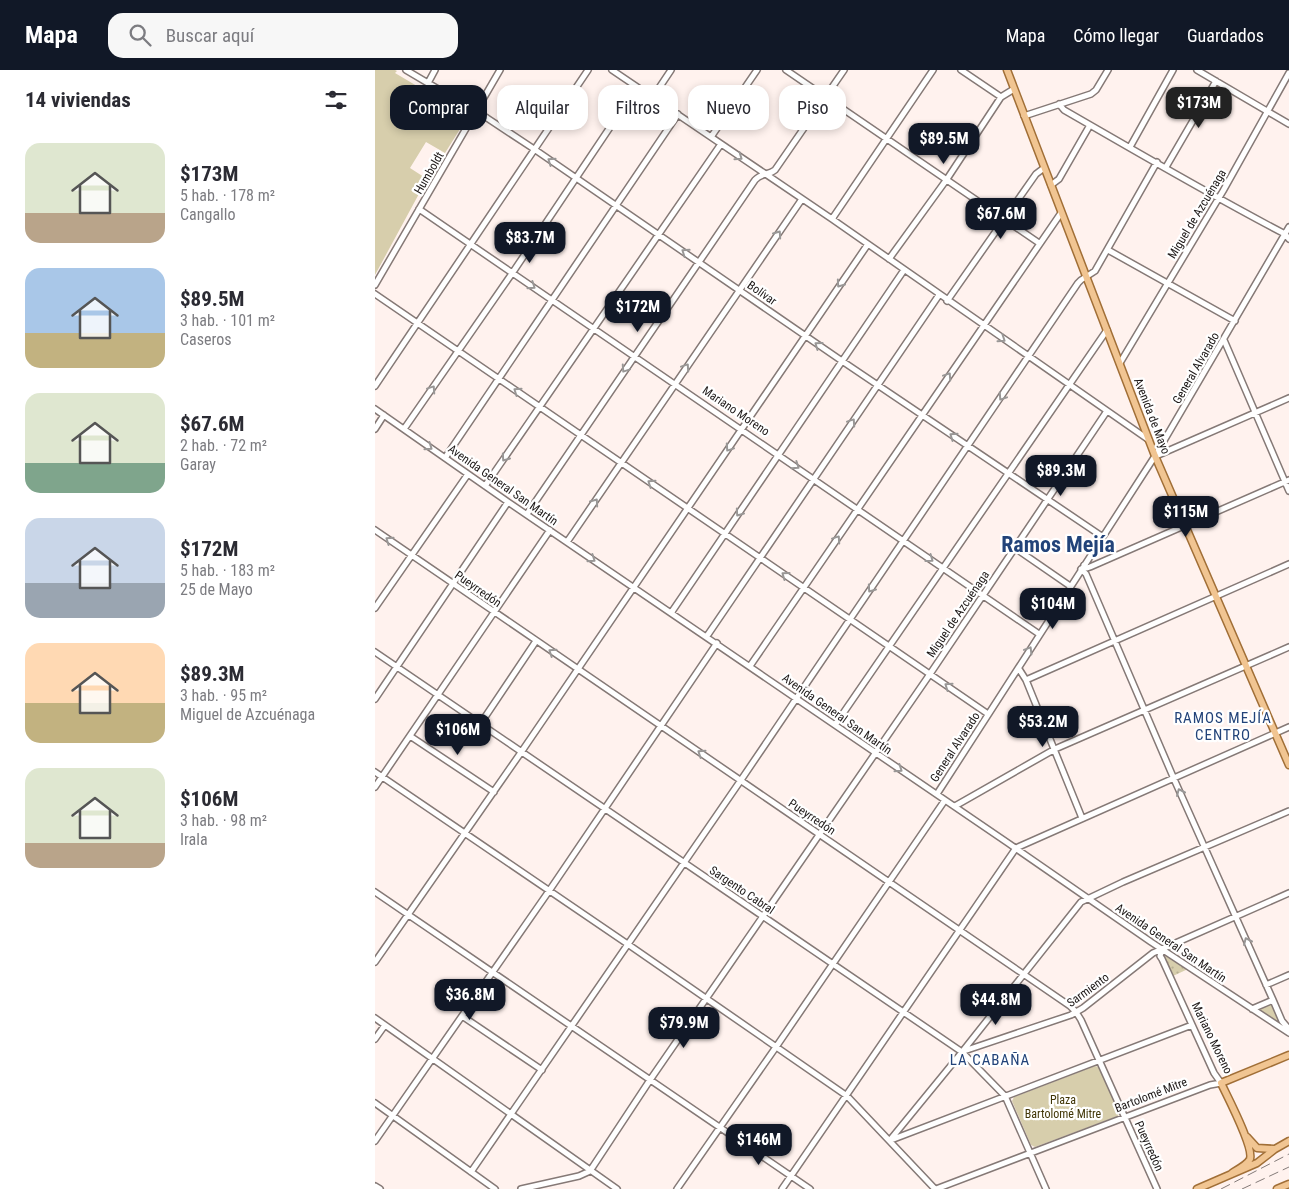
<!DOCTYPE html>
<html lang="es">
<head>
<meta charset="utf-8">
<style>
  :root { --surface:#fff; --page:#f7f7f7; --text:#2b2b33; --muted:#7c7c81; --accent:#111827 }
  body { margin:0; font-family:"Roboto Condensed",sans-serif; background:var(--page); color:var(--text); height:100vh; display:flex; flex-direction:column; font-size:19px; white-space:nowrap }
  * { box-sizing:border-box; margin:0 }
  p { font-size:16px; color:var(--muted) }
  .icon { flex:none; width:28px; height:28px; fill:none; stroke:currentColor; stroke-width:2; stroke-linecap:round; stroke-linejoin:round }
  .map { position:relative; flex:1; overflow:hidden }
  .sheet { display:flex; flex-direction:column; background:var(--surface); width:375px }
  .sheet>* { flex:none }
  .top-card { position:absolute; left:15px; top:15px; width:475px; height:45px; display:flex; gap:10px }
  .price { position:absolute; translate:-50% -42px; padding:0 11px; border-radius:10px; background:var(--accent); color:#fff; font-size:16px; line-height:32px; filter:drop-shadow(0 1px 2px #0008) }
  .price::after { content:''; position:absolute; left:50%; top:30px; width:15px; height:11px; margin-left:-8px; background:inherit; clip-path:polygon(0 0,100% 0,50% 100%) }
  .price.selected { background:#222; color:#fff }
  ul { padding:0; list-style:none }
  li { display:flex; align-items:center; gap:15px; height:125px; padding:0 25px }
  li span { display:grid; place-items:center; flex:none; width:140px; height:100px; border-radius:15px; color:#555 }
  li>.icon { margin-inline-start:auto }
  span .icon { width:60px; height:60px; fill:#fffc; stroke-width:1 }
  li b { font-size:21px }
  h2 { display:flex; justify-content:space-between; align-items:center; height:60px; padding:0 25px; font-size:21px }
  .chip { padding:0 18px; border-radius:15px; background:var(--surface); box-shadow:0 2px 8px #0003; font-size:18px; line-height:45px }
  .chip.selected { background:var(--accent); color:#fff }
  header { display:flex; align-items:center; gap:30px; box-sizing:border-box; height:70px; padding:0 25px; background:var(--accent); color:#fff }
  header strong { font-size:24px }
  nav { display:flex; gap:28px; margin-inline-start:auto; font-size:18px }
  .search { width:350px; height:45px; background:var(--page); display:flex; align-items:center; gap:12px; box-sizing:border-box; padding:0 18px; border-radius:15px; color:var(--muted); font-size:19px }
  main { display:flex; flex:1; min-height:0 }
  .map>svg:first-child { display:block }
  .grass { fill:url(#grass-dots) }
  .green { fill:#d7ceac }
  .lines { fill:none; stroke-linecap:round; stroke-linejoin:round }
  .minor-casing { stroke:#857976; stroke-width:8 }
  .major-casing { stroke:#a16f37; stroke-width:9 }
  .minor { stroke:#fff; stroke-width:5 }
  .major { stroke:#f1c592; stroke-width:6 }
  .rail { stroke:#847b79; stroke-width:1; stroke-dasharray:10 5; stroke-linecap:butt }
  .oneway { stroke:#999796 }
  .labels { text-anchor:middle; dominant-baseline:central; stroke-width:4.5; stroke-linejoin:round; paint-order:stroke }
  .street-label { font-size:12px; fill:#1c1716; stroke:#fff }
  .park-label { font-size:12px; fill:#403506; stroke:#fff }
  .quarter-label { font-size:15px; letter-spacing:1px; fill:#224379; stroke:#fff }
  .town-label { font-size:22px; font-weight:bold; fill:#224379; stroke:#fff }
</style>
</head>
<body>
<header>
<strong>Mapa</strong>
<div class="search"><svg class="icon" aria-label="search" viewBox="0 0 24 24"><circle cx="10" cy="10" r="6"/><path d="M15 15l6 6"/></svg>Buscar aquí</div>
<nav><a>Mapa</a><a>Cómo llegar</a><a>Guardados</a></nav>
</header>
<main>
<section class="sheet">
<h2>14 viviendas<svg class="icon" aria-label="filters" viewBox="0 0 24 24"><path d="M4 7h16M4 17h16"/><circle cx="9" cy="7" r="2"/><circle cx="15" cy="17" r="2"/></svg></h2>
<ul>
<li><span style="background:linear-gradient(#dfe7d0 70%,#b9a48a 0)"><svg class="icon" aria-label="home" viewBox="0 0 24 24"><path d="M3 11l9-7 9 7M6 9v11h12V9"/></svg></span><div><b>$173M</b><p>5 hab. · 178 m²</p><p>Cangallo</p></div></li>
<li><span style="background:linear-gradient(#a9c7e8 65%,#c2b280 0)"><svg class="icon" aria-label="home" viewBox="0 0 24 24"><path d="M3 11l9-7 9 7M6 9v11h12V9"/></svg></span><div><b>$89.5M</b><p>3 hab. · 101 m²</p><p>Caseros</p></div></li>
<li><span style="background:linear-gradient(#dfe7d0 70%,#7fa58c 0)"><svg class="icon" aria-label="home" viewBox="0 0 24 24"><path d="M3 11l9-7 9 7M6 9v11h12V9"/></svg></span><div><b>$67.6M</b><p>2 hab. · 72 m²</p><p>Garay</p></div></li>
<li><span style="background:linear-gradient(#c9d6e8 65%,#9aa5b1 0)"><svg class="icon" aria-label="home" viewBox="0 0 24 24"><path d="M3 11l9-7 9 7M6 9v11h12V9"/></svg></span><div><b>$172M</b><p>5 hab. · 183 m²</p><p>25 de Mayo</p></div></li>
<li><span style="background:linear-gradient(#ffd9b3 60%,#c2b280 0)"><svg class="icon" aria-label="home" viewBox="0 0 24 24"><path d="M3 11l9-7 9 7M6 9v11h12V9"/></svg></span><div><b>$89.3M</b><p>3 hab. · 95 m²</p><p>Miguel de Azcuénaga</p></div></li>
<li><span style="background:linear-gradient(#dfe7d0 75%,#b9a48a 0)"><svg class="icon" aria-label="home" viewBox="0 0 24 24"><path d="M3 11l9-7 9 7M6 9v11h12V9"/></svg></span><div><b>$106M</b><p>3 hab. · 98 m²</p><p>Irala</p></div></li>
</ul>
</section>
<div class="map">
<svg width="914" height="1119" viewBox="0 0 914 1119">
  <defs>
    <pattern id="grass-dots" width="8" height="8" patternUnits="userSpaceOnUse" patternTransform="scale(1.25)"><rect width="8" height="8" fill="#d7ceac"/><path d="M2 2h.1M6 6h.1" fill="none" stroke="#b8b093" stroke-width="1.8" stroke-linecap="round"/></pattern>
  </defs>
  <rect width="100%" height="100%" fill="#fff2ee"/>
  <path class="grass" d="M792 885 813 899 798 906 790 890V886Z"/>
  <path class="green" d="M0 0H20L22 1 20 3 91 45 92 48 70 83 51 72 35 98 52 109 0 205Z
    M895 930 905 953 906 955 882 939Z
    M720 996 724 997 744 1042 743 1046 660 1077 656 1075 637 1031 639 1027Z"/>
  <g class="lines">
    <defs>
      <path id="minor" d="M31 0 112 48 159 79 467 291 728 467
        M237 0 457 149 774 370
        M411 0 664 173
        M586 0 626 27
        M822 0 914 54
        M53 13 60 0
        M278 27 296 0
        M684 34 689 40C762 82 835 125 910 164L914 169
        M649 46 716 24 721 20 733 0
        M336 67 382 0
        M755 77 798 0
        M791 97 841 11
        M676 115 684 109 715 55
        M44 139 664 564
        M457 149 558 0
        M733 180 860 251
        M514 189 572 109 626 27 639 19
        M0 215 125 0
        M0 224 613 644
        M572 231 661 104 669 98
        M849 270 914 421
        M745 293 848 121 914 3
        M0 316 213 0
        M0 339 133 432 633 773 776 872 914 963
        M0 359 9 345
        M29 359 138 202 262 17
        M781 386 914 328
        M70 388 303 44
        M110 416 346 74
        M152 444 380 110C386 103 394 105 400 100L469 0
        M0 460 695 936 701 942 706 950 782 1119
        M192 472 427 129
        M640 478 695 516
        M709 495 712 498 715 497 914 410
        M706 499 711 504 799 709 898 930 907 951 914 959
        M0 538 93 404
        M296 543 529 200
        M332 566 564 225
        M0 582 587 982 630 1026 671 1119
        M375 596 686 143
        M644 599 651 610 707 748
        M651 610 914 494
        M0 629 133 432
        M106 653 161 571
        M460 655 732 260
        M35 666 119 722
        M0 702 254 875 472 1026 560 1119
        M0 717 175 460
        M562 724 780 386 914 157
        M580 736 680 679 914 577
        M0 822 435 1119
        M0 892 147 681 493 174
        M891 915 914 905
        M877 939 898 930
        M87 946 167 1000
        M0 948 242 1119
        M0 969 10 955
        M589 981 696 945 708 938 778 883 914 823
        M0 1033 120 1119
        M515 1070 587 982 706 832 748 812 914 741
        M516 1070 817 955
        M0 1071 174 821 342 573
        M96 1102 366 710 703 213 706 210 720 201 782 92
        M0 1116 5 1119
        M146 1119 204 1106 215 1101 275 1010 555 604 732 341
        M302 1119 401 977 570 730
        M407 1119 641 778 914 657
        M561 1119 835 1015 846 1013 839 1003 787 889 785 886 787 880"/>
      <path id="major" d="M632 0 780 386 914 695
        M872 1067 882 1078 899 1079
        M857 1103C862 1100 873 1094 875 1089 879 1077 852 1026 846 1013L914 985
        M822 1119 882 1093 900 1079 914 1071
        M902 1119 914 1114"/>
    </defs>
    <use href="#minor" class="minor-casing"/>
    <use href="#major" class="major-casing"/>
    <use href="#minor" class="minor"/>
    <use href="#major" class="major"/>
    <path class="rail" d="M846 1119 914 1084
      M867 1119 914 1097"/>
  </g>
  <defs><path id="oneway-chevron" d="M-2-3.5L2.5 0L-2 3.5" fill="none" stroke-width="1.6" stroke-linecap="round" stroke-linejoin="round" transform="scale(1.25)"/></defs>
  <g class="oneway">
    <use href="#oneway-chevron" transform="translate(364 87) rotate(35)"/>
    <use href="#oneway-chevron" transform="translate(176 91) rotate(-145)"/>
    <use href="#oneway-chevron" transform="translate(403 164) rotate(-55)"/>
    <use href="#oneway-chevron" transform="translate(310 182) rotate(-145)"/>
    <use href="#oneway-chevron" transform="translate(465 214) rotate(125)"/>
    <use href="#oneway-chevron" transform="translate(157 216) rotate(34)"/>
    <use href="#oneway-chevron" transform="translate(627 269) rotate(34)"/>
    <use href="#oneway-chevron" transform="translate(443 275) rotate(-144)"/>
    <use href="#oneway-chevron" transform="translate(311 297) rotate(-56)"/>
    <use href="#oneway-chevron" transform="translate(250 299) rotate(124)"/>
    <use href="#oneway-chevron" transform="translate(573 306) rotate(-56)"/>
    <use href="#oneway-chevron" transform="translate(57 319) rotate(-56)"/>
    <use href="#oneway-chevron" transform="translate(142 321) rotate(-145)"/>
    <use href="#oneway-chevron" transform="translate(627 327) rotate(124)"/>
    <use href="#oneway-chevron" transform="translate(477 352) rotate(-56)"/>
    <use href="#oneway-chevron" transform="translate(578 366) rotate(-145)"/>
    <use href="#oneway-chevron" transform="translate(54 377) rotate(35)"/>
    <use href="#oneway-chevron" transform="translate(354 378) rotate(124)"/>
    <use href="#oneway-chevron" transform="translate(130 388) rotate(125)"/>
    <use href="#oneway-chevron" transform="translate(421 396) rotate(34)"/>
    <use href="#oneway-chevron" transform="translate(276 413) rotate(-146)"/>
    <use href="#oneway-chevron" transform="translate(220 432) rotate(-55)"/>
    <use href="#oneway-chevron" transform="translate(364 443) rotate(125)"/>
    <use href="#oneway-chevron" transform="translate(462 469) rotate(-56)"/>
    <use href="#oneway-chevron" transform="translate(14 470) rotate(-145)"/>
    <use href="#oneway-chevron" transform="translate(217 489) rotate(34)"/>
    <use href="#oneway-chevron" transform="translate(555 489) rotate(36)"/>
    <use href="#oneway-chevron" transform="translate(410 505) rotate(-144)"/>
    <use href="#oneway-chevron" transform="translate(496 519) rotate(125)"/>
    <use href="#oneway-chevron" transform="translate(654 580) rotate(-59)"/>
    <use href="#oneway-chevron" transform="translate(177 582) rotate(-146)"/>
    <use href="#oneway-chevron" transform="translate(573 616) rotate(-145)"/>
    <use href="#oneway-chevron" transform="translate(326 683) rotate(-146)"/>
    <use href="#oneway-chevron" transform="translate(524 699) rotate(34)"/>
    <use href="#oneway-chevron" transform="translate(805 722) rotate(-114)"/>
    <use href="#oneway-chevron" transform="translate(872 871) rotate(-114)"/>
  </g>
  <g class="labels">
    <g class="street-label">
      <text transform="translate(54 103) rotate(-60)">Humboldt</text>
      <text transform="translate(822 144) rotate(-59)">Miguel de Azcuénaga</text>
      <text transform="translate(387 223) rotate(35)">Bolívar</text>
      <text transform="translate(821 298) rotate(-60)">General Alvarado</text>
      <text transform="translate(361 341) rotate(34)">Mariano Moreno</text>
      <text transform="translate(777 346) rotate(69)">Avenida de Mayo</text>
      <text transform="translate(128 415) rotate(35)">Avenida General San Martín</text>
      <text transform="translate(103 519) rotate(35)">Pueyrredón</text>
      <text transform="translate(583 544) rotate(-56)">Miguel de Azcuénaga</text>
      <text transform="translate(462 644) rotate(35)">Avenida General San Martín</text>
      <text transform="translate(580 677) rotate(-57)">General Alvarado</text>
      <text transform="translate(437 747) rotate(34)">Pueyrredón</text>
      <text transform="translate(367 820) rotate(34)">Sargento Cabral</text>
      <text transform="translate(796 873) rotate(34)">Avenida General San Martín</text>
      <text transform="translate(713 920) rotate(-36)">Sarmiento</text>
      <text transform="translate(837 968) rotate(64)">Mariano Moreno</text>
      <text transform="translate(776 1025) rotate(-21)">Bartolomé Mitre</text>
      <text transform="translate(774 1076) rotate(66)">Pueyrredón</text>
    </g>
    <g class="park-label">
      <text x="688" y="1030">Plaza<tspan x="688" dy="14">Bartolomé Mitre</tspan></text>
    </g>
    <g class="quarter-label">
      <text x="848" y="648">RAMOS MEJÍA<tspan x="848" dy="17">CENTRO</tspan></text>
      <text x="615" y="990">LA CABAÑA</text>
    </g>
    <g class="town-label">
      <text x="683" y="474">Ramos Mejía</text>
    </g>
  </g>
</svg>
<b class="price selected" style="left:824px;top:59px">$173M</b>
<b class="price" style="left:569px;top:95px">$89.5M</b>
<b class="price" style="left:626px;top:170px">$67.6M</b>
<b class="price" style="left:155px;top:194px">$83.7M</b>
<b class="price" style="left:263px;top:263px">$172M</b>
<b class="price" style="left:686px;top:427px">$89.3M</b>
<b class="price" style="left:811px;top:468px">$115M</b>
<b class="price" style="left:678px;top:560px">$104M</b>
<b class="price" style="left:668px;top:678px">$53.2M</b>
<b class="price" style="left:83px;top:686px">$106M</b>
<b class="price" style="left:95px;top:951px">$36.8M</b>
<b class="price" style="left:621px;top:956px">$44.8M</b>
<b class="price" style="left:309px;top:979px">$79.9M</b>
<b class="price" style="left:384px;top:1096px">$146M</b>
<div class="top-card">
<a class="chip selected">Comprar</a>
<a class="chip">Alquilar</a>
<a class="chip">Filtros</a>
<a class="chip">Nuevo</a>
<a class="chip">Piso</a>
</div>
</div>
</main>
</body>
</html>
